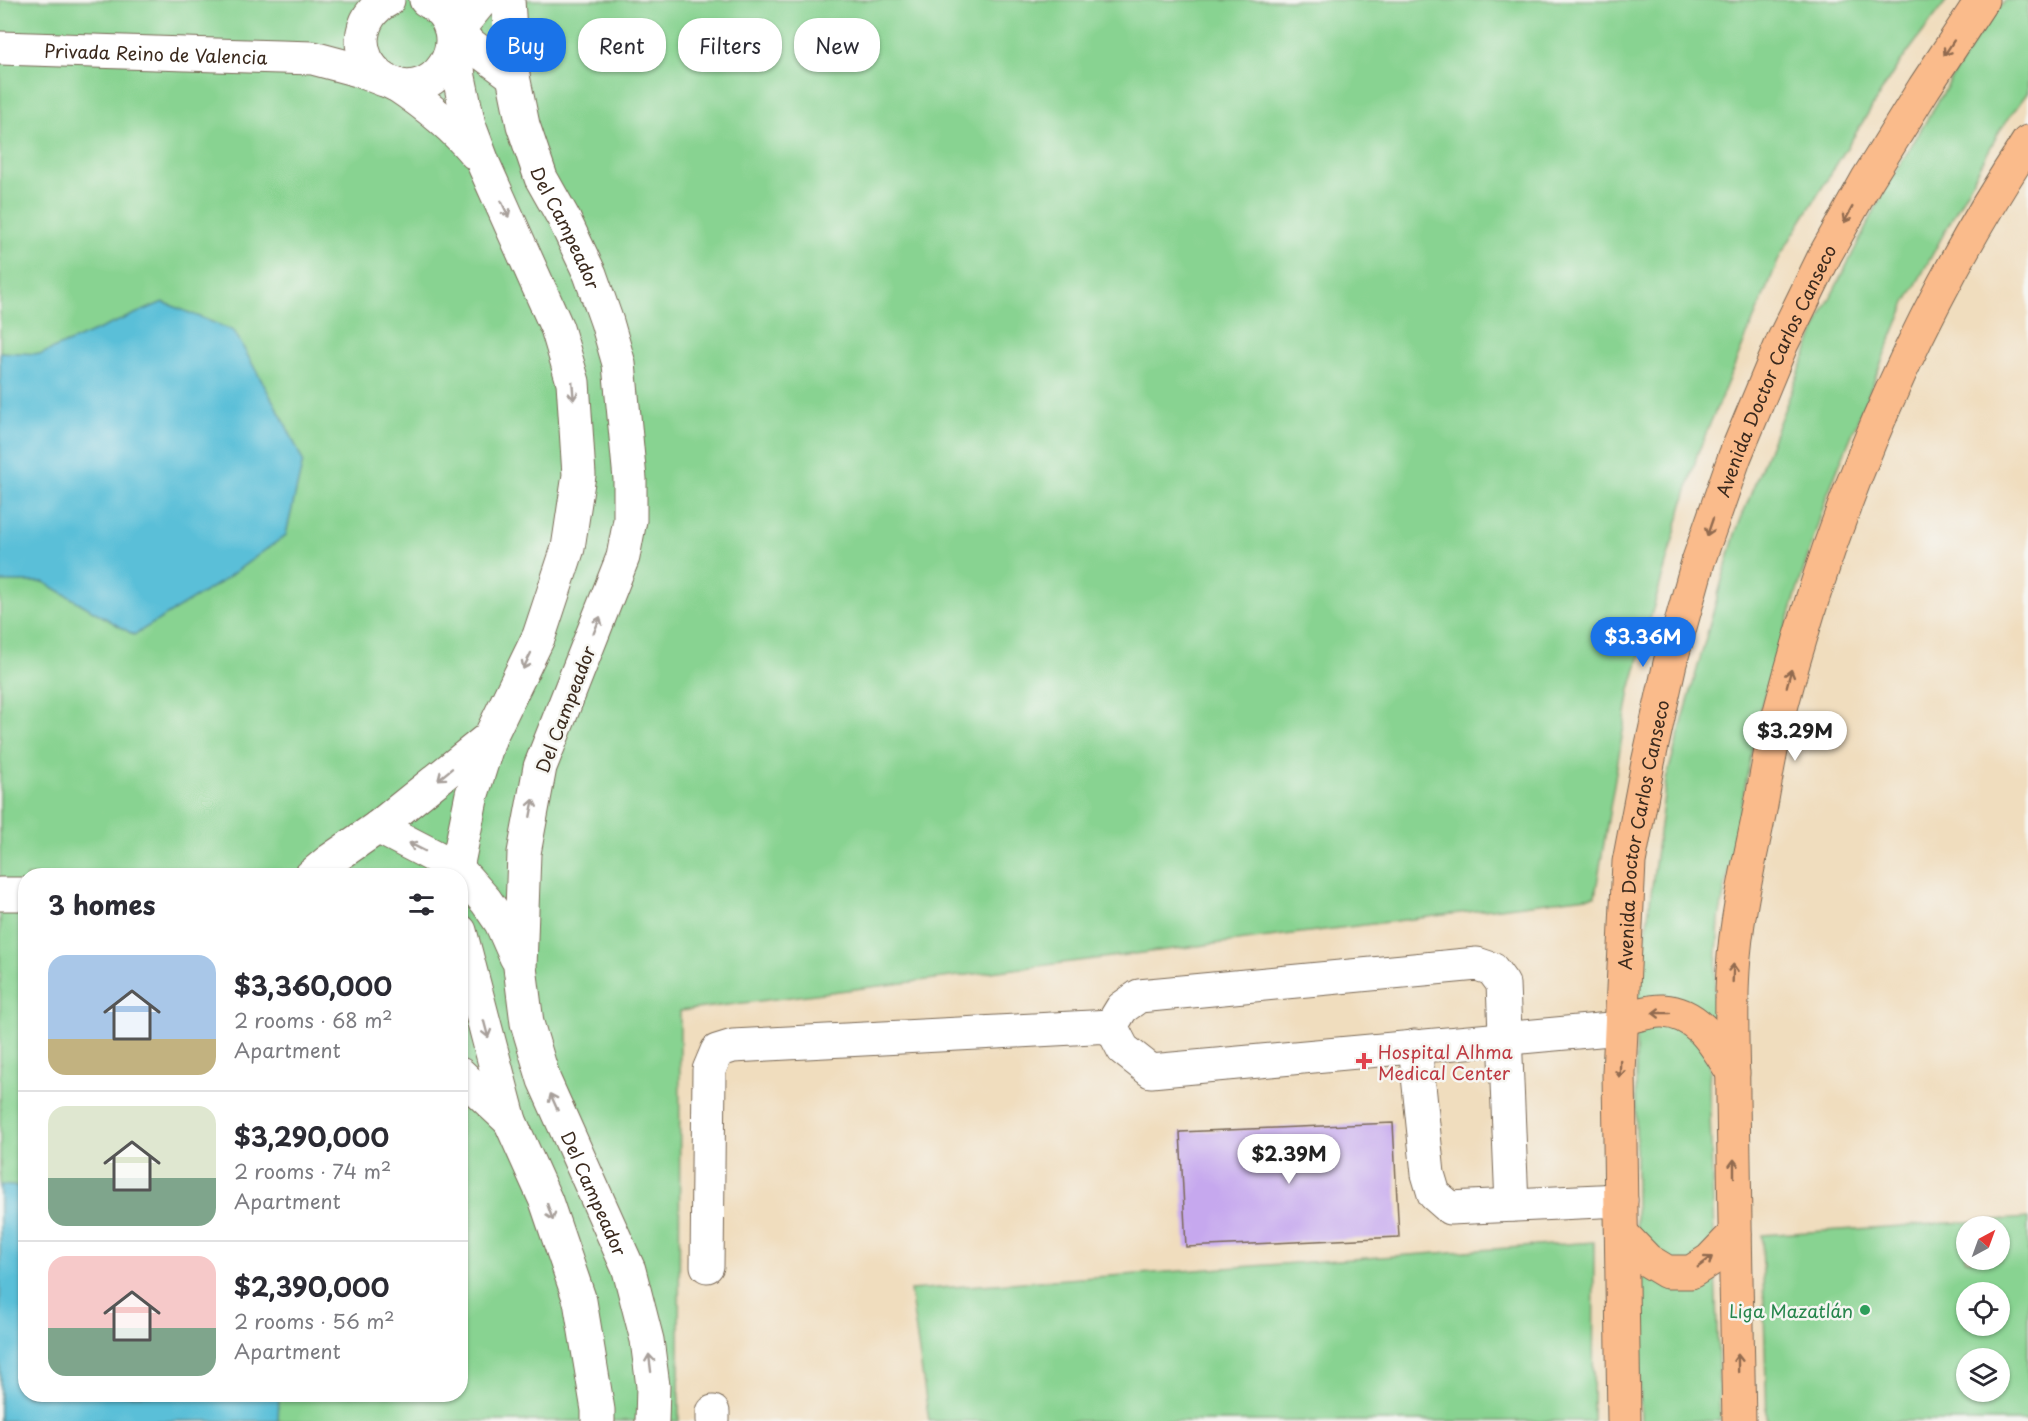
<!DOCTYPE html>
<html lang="en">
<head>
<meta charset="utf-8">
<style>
  :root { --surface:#fff; --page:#f7f7f7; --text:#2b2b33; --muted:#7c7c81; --line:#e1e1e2; --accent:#1a73e8 }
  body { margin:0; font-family:"Playpen Sans",sans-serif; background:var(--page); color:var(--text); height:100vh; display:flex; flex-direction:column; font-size:22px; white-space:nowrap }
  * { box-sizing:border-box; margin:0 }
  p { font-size:20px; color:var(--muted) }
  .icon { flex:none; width:33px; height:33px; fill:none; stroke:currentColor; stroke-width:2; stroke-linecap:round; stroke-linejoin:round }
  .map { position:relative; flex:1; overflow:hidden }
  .side { position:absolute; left:18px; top:868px; width:450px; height:534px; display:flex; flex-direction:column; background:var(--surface); border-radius:24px; box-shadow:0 2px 4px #0004 }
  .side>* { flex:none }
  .hud { position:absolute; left:486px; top:18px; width:570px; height:54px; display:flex; gap:12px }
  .needle { width:39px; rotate:41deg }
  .fabs { position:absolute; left:1956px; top:1216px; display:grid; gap:12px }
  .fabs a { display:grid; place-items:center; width:54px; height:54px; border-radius:50%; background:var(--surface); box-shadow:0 2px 4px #0004; font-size:30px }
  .price { position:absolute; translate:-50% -51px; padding:0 14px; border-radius:21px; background:#fff; color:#222; font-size:20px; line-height:39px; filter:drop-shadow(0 2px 3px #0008) }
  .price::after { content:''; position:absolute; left:50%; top:36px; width:18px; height:14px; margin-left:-9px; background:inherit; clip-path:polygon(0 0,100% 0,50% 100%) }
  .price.current { background:var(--accent); color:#fff }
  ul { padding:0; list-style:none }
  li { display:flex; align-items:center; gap:18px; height:150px; padding:0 30px }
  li+li { border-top:2px solid var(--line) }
  li span { display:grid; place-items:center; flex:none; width:168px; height:120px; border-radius:18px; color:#555 }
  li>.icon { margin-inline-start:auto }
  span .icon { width:72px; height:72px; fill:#fffc; stroke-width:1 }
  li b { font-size:26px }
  h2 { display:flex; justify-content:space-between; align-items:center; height:72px; padding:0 30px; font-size:26px }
  .chip { padding:0 21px; border-radius:24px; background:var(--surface); box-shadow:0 2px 4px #0004; font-size:21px; line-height:54px }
  .chip.current { background:var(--accent); color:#fff }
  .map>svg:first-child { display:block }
  .green { fill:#88d391; stroke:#627e58; stroke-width:1.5; fill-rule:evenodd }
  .water { fill:#5abfd8; stroke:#4a747b; stroke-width:1.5 }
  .building { fill:#c6a8ee }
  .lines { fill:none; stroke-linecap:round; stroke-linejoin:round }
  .minor-casing { stroke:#7a6956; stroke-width:35 }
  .major-casing { stroke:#7a6956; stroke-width:35 }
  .minor { stroke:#fff; stroke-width:33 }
  .major { stroke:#fabb8b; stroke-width:33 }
  .oneway { stroke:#916b4f }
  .oneway2 { stroke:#a79f9a }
  .health-dot { fill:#e0444e; stroke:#f6f6f2; stroke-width:2 }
  .leisure-dot { fill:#2e9e5b; stroke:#f6f6f2; stroke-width:2 }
  .labels { text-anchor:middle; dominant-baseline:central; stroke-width:5; stroke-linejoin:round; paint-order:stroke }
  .street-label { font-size:18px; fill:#3b2a1e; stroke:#f6f6f2 }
  .health-label { font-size:18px; fill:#be3a42; stroke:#f6f6f2; text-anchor:start }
  .leisure-label { font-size:18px; fill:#27864d; stroke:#f6f6f2; text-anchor:end }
</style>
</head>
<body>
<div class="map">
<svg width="2028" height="1421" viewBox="0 0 2028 1421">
  <rect width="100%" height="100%" fill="#f6f6f2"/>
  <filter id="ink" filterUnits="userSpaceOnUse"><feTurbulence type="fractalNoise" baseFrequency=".0167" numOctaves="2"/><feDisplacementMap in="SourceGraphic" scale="12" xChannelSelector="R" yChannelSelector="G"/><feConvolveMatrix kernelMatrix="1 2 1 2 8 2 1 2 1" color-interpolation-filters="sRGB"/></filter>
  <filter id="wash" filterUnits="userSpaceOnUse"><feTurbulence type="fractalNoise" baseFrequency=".008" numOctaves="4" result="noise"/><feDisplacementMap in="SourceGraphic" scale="24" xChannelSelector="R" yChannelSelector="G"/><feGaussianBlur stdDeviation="1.35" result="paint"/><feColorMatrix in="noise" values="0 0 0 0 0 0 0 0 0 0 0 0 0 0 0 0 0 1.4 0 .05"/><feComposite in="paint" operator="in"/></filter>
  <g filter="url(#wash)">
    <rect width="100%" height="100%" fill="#f0ddbe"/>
    <path class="green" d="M0 0H1947L1896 68 1781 254 1697 455 1630 690 1595 896 680 1011 679 1421H0ZM26 876H460V1395H26Z
      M2005 0H2028V92L2000 130 1905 305 1827 495 1760 710 1719 919 1709 1084 1720 1421H1641L1636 1269V1008L1666 780 1735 534 1822 314 1887 186 1981 30Z
      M2028 1218V1421H1767L1762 1235ZM1966 1227H2000V1260H1966ZM1966 1293H2000V1326H1966ZM1966 1359H2000V1392H1966Z
      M1594 1242 1593 1421H929L910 1290Z"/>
    <path class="water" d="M163 302 234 331 283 419 303 461 286 535 221 582 134 635 44 582H0V352L41 354Z
      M0 1185 25 1187 26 1395H279L278 1421H0Z"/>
    <g id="blocks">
      <path class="building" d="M1393 1123 1399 1237 1186 1247 1180 1132Z"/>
    </g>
  </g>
  <g filter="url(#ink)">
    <use href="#blocks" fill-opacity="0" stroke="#7a6956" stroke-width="1.5"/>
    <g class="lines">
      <defs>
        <g id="minor">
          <path d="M388 0C372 8 363 22 362 40 362 55 369 67 380 76 430 116 486 33 426 0"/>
          <path d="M451 0 459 77 469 125 484 165 557 328 573 382 579 475 568 548 539 636 490 737 472 794 457 868V876"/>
          <path id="s1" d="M508 0 513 76 523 125 541 178 563 217 590 274 607 322 619 364 630 479V520L623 557 540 767 524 853 520 967 527 1023 544 1080 629 1270 647 1340 653 1386 652 1421"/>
          <path d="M449 23 455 33 513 76"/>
          <path d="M453 45 455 33 482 0"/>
          <path id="s2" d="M0 48 313 58 358 70 384 80"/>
          <path d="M395 84C425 104 452 125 475 153"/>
          <path d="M378 827 457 868 486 901 501 923 516 957"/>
          <path d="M311 876 329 861 378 827 490 737"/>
          <path d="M0 894H26"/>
          <path d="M460 931 510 1121 546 1201 580 1301 598 1410V1421"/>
          <path d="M1111 1026 1122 1008 1139 996 1477 964 1492 969 1503 984 1512 1205"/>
          <path d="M1415 1046 1428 1174 1434 1194 1450 1208 1621 1200"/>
          <path d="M460 1074 510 1121"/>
          <path d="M707 1266 709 1070 717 1051 733 1046 1111 1026 1123 1049 1151 1071 1621 1028"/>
          <path d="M713 1412V1421"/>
        </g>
        <g id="major">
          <path d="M1622 1018C1635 1016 1651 1010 1663 1011 1700 1013 1716 1046 1733 1073"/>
          <path d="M1622 1234 1647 1260 1667 1272H1691L1710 1260 1735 1234"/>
          <path id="s3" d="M1624 1421 1619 1073 1629 862 1648 763 1670 663 1698 562 1735 456 1782 343 1825 255 1867 180 1924 88 1982 0"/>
          <path d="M1739 1421C1737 1313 1734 1206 1733 1098 1733 1056 1730 1013 1733 970 1736 916 1750 859 1761 805 1766 776 1771 747 1778 719 1830 515 1912 318 2028 142"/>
        </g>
      </defs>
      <use href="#minor" class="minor-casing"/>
      <use href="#major" class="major-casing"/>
      <use href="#minor" class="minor"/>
      <use href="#major" class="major"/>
    </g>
    <defs><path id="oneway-shaft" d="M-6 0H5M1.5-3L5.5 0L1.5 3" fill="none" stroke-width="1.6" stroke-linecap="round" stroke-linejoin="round" transform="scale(1.5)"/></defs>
    <g class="oneway">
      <use href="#oneway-shaft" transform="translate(1949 48) rotate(123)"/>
      <use href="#oneway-shaft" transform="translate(1848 215) rotate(119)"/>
      <use href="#oneway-shaft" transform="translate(1710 527) rotate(109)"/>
      <use href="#oneway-shaft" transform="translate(1789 678) rotate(-75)"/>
      <use href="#oneway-shaft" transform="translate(1733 973) rotate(-88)"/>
      <use href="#oneway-shaft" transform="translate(1661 1013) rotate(180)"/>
      <use href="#oneway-shaft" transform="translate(1620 1069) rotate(91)"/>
      <use href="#oneway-shaft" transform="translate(1734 1168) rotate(-90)"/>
      <use href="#oneway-shaft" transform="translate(1705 1262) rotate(-36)"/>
      <use href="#oneway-shaft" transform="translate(1738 1363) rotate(-91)"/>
    </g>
    <g class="oneway2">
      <use href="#oneway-shaft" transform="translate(505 209) rotate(65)"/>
      <use href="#oneway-shaft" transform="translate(573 391) rotate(85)"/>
      <use href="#oneway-shaft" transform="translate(597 625) rotate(-68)"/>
      <use href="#oneway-shaft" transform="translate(527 661) rotate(116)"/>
      <use href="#oneway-shaft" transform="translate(445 774) rotate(141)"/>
      <use href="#oneway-shaft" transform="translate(532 808) rotate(-79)"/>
      <use href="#oneway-shaft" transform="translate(417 847) rotate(-153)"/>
      <use href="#oneway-shaft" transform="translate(486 1029) rotate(75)"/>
      <use href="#oneway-shaft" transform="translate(554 1102) rotate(-114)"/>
      <use href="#oneway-shaft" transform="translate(550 1212) rotate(71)"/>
      <use href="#oneway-shaft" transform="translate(650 1363) rotate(-97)"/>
    </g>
  </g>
  <path class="health-dot" d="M1361 1052h6v6h6v6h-6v6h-6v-6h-6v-6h6z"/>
  <circle class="leisure-dot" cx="1865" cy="1310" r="6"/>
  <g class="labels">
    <g class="street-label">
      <text stroke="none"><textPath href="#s2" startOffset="156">Privada Reino de Valencia</textPath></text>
      <text stroke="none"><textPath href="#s1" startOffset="238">Del Campeador</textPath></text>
      <text stroke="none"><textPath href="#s3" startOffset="1074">Avenida Doctor Carlos Canseco</textPath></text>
      <text transform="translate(565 709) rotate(-69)">Del Campeador</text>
      <text stroke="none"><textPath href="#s3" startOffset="588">Avenida Doctor Carlos Canseco</textPath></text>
      <text stroke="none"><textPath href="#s1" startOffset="1246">Del Campeador</textPath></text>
    </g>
    <g class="health-label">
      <text x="1378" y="1051">Hospital Alhma<tspan x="1378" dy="21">Medical Center</tspan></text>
    </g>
    <g class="leisure-label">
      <text x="1853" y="1310">Liga Mazatlán</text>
    </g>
  </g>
</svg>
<div class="fabs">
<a><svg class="needle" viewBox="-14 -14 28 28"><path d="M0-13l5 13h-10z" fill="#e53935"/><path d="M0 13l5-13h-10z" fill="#7c7c81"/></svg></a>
<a><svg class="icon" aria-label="locate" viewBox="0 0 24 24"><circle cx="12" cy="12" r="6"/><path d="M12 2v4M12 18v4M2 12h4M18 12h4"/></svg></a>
<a><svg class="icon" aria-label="layers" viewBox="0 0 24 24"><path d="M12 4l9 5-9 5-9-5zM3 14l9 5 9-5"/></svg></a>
</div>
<b class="price current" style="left:1643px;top:668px">$3.36M</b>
<b class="price" style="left:1795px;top:762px">$3.29M</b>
<b class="price" style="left:1289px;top:1185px">$2.39M</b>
<div class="hud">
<a class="chip current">Buy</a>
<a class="chip">Rent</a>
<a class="chip">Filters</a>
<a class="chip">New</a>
</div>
<section class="side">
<h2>3 homes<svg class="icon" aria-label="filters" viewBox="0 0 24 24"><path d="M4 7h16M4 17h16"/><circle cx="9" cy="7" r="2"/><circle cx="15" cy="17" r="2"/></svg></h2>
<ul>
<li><span style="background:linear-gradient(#a9c7e8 70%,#c2b280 0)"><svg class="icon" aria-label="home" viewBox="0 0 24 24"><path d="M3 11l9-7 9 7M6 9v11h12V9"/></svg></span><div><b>$3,360,000</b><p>2 rooms · 68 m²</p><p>Apartment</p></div></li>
<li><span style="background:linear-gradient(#dfe7d0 60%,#7fa58c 0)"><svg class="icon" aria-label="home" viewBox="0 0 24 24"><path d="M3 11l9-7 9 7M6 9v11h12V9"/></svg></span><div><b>$3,290,000</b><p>2 rooms · 74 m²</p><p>Apartment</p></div></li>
<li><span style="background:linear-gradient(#f6c9c9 60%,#7fa58c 0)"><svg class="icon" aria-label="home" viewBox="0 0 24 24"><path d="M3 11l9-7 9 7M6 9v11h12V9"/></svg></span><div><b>$2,390,000</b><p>2 rooms · 56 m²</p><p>Apartment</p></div></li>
</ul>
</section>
</div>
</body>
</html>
